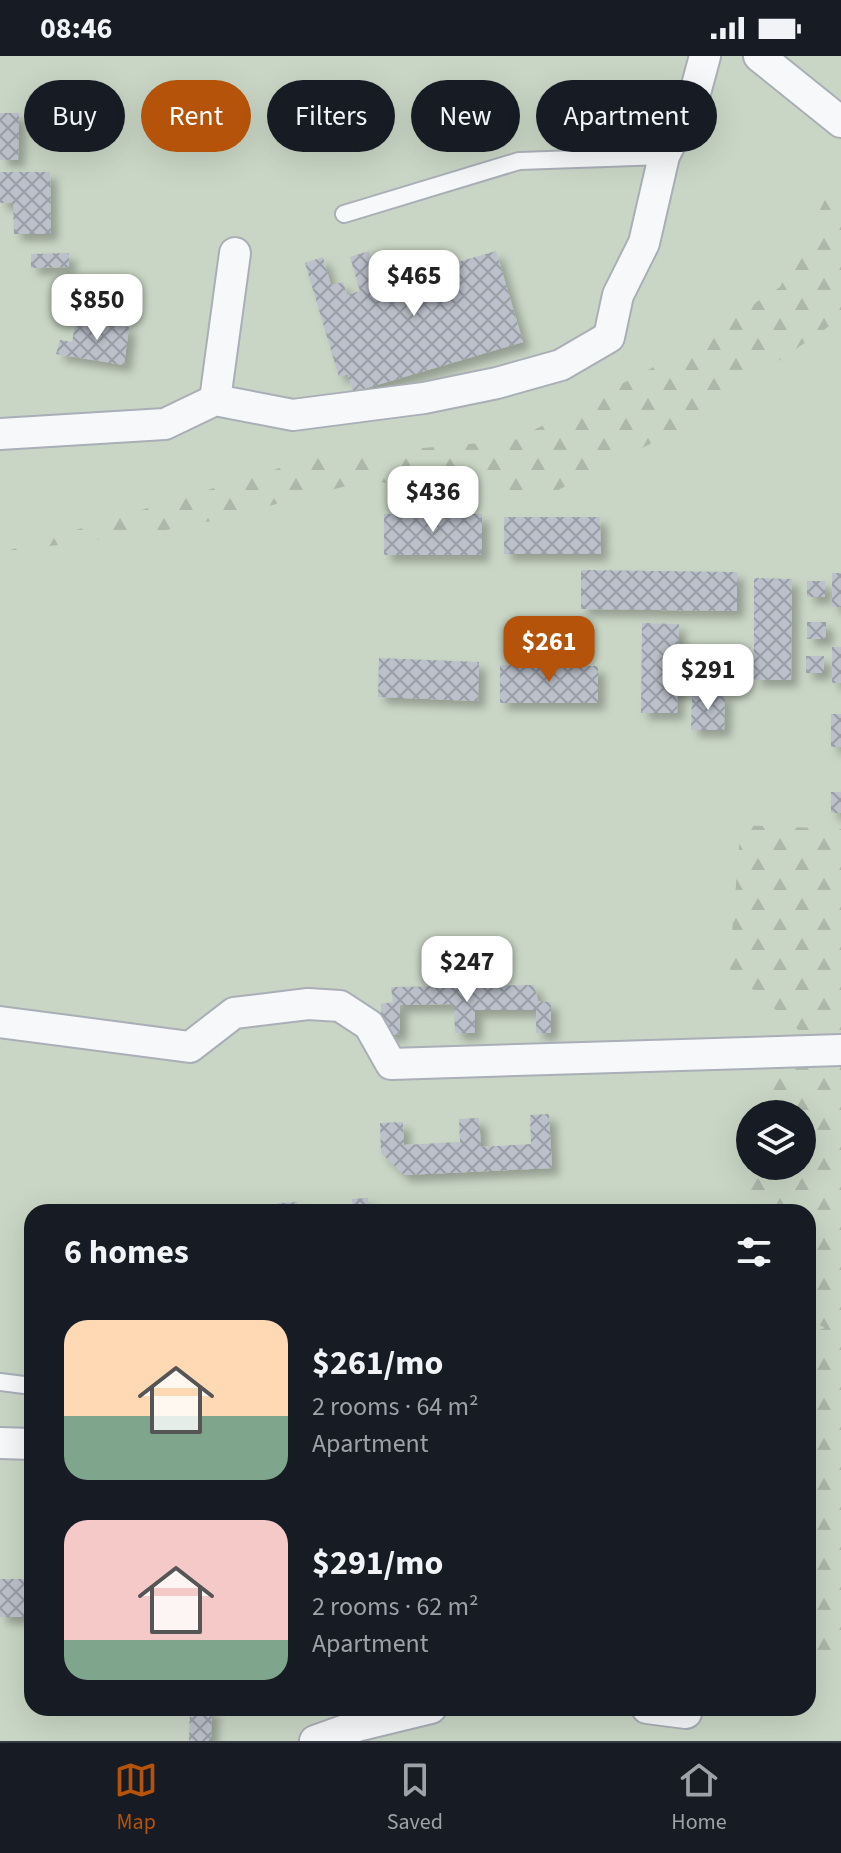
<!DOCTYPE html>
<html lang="en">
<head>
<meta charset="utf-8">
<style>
  :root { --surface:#171b24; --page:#242831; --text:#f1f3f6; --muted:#9ea1a6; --line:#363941; --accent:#b45309 }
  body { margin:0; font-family:"Source Sans 3",sans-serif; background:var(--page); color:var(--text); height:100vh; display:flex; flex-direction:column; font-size:30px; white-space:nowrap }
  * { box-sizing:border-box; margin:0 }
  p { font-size:26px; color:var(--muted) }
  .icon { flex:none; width:44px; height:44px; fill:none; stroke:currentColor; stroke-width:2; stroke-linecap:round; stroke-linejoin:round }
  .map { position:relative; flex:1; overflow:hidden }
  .sheet { position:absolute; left:24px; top:1148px; width:792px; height:512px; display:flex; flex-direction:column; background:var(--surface); border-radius:24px; box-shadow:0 8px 32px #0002 }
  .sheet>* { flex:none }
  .guide { position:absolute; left:24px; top:24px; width:794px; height:72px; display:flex; gap:16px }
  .buttons { position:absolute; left:736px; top:1044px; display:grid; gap:16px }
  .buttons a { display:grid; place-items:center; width:80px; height:80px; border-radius:50%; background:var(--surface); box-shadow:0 8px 32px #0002; font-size:40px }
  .price { position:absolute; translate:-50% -68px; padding:0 18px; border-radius:16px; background:#fff; color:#222; font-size:26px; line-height:52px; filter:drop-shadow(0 2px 4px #0008) }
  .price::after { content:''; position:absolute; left:50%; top:48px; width:24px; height:18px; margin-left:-12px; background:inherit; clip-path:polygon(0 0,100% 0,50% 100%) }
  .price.active { background:var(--accent); color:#fff }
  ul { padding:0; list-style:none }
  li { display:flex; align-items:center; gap:24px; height:200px; padding:0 40px }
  li span { display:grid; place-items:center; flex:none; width:224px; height:160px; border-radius:24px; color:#555 }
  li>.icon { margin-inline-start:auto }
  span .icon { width:96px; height:96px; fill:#fffc; stroke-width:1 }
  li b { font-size:34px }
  h2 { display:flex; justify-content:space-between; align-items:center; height:96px; padding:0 40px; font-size:34px }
  .pill { padding:0 28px; border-radius:36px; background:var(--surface); box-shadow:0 8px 32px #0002; font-size:28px; line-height:72px }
  .pill.active { background:var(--accent); color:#fff }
  .status { display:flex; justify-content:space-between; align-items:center; height:56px; padding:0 40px; background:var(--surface); direction:ltr }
  .status svg { height:22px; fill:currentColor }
  .tabs { display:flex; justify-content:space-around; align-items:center; height:112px; border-top:2px solid var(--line); background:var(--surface); font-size:22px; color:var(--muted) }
  .tabs a { display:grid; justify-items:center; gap:4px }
  .tabs .active { color:var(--accent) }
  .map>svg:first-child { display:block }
  .grass { fill:#c9d6c5; fill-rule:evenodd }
  .forest { fill:url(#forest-firs) }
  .building { fill:url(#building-cross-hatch); filter:url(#shadow) }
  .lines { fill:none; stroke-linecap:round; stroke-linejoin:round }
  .lane-casing { stroke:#a9aeb7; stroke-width:20 }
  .street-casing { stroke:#a9aeb7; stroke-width:34 }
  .lane { stroke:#f7f8fa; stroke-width:16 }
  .street { stroke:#f7f8fa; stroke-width:30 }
</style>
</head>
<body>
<div class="status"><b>08:46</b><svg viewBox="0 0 49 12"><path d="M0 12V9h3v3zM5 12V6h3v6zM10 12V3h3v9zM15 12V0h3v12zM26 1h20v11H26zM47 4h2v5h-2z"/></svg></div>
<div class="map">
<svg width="841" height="1685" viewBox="0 0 841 1685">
  <defs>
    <pattern id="forest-firs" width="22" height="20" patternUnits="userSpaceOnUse" patternTransform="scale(2)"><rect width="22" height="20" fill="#c9d6c5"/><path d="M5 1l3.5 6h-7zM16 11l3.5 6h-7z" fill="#adb8ab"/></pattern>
    <pattern id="building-cross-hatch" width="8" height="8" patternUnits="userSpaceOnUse" patternTransform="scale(2)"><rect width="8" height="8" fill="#bbc0ca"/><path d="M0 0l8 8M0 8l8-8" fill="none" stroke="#989da6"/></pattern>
    <filter id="shadow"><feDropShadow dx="7" dy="7" stdDeviation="4" flood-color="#0004"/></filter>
  </defs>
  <rect width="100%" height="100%" fill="#e4e7ec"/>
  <path class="grass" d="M0 0H841V1685H0ZM750 1058H802V1110H750ZM32 1156H808V1652H32Z"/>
  <path class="forest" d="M828 138 841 145V262L678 374 546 440 366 425 187 471 0 497 316 401 515 384 667 304 780 231Z
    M741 769 841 773V1594L808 1608V1277L825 1272 808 1262V1156H738L750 1101V1110H802V1058H759L803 978 729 912Z"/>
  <path class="building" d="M0 57H19L18 104H0Z
    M0 116H50L51 178H14L13 147H0Z
    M369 195 379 229 496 195 523 286 353 336 348 318 339 321 305 207 323 201 331 229 343 226 347 239 360 235 350 201Z
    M69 197V211L31 212V198Z
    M76 263 129 271 124 309 56 298 60 284 72 286Z
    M384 458H482V499H384Z
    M504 461H600L601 498H504Z
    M581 514 737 516V555L581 553Z
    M832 517H841V551H832Z
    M754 522 792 523 791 624H754Z
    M807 525H825V541H807Z
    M807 566H826V583H807Z
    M642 567 679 568 677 657H641Z
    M832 591H841V627H832Z
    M806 600H824V617H806Z
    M379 602 479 606 478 645 378 641Z
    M500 609 598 610V647H500Z
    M692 637 725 638 724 674H691Z
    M831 658H841V691H831Z
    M831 736H841V757H831Z
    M534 929 538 945 551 946V977H536V954H475V977H455L454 948 400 949V978L381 979V948L393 946 391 931Z
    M549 1058 552 1112 404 1119 381 1097 380 1067 403 1066 404 1089 460 1086 459 1063 479 1062 481 1091 531 1088 530 1059Z
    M368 1142V1156H353L352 1143Z
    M297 1146 298 1156H279L278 1147Z
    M225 1150V1156H205L204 1151Z
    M0 1523H32V1561H0Z
    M190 1652H212L211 1681 208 1685H189Z"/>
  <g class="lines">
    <defs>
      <path id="lane" d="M344 158 519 105 664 100
        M0 1326 32 1330"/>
      <path id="street" d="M759 0 841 66
        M215 344 235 197
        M0 378 165 368 215 344 293 359 424 342 497 327 561 309 609 281 618 239 644 187 664 100 695 37 705 0
        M0 966 190 991 234 957 308 948 340 950 369 969 391 1008 841 994
        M0 1387 32 1388
        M647 1652 686 1657
        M315 1685 357 1670 431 1652"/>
    </defs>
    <use href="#lane" class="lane-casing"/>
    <use href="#street" class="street-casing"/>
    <use href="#lane" class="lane"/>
    <use href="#street" class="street"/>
  </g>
</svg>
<div class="buttons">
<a><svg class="icon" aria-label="layers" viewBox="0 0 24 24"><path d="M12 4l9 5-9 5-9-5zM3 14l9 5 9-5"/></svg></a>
</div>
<b class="price" style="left:414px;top:262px">$465</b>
<b class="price" style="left:97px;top:286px">$850</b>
<b class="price" style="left:433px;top:478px">$436</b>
<b class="price active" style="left:549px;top:628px">$261</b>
<b class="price" style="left:708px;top:656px">$291</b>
<b class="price" style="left:467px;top:948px">$247</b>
<div class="guide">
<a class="pill">Buy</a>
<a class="pill active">Rent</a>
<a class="pill">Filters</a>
<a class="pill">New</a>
<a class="pill">Apartment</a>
</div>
<section class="sheet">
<h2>6 homes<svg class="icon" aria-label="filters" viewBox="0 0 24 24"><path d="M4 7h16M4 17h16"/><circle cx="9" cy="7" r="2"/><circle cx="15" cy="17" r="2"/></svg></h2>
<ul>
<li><span style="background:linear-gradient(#ffd9b3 60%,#7fa58c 0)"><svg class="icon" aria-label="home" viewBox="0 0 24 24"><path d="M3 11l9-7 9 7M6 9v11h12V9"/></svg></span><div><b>$261/mo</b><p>2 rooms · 64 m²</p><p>Apartment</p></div></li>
<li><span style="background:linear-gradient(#f6c9c9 75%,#7fa58c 0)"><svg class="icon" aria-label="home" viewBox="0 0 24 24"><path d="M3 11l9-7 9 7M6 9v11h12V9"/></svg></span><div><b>$291/mo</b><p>2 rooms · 62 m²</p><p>Apartment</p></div></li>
</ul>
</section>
</div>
<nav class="tabs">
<a class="active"><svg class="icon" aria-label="map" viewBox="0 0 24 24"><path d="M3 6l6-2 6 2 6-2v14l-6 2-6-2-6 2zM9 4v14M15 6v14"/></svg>Map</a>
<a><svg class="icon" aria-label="saved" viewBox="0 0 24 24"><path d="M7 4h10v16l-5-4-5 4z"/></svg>Saved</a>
<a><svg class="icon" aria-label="home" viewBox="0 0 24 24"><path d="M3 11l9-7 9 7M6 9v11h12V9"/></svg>Home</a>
</nav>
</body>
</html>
